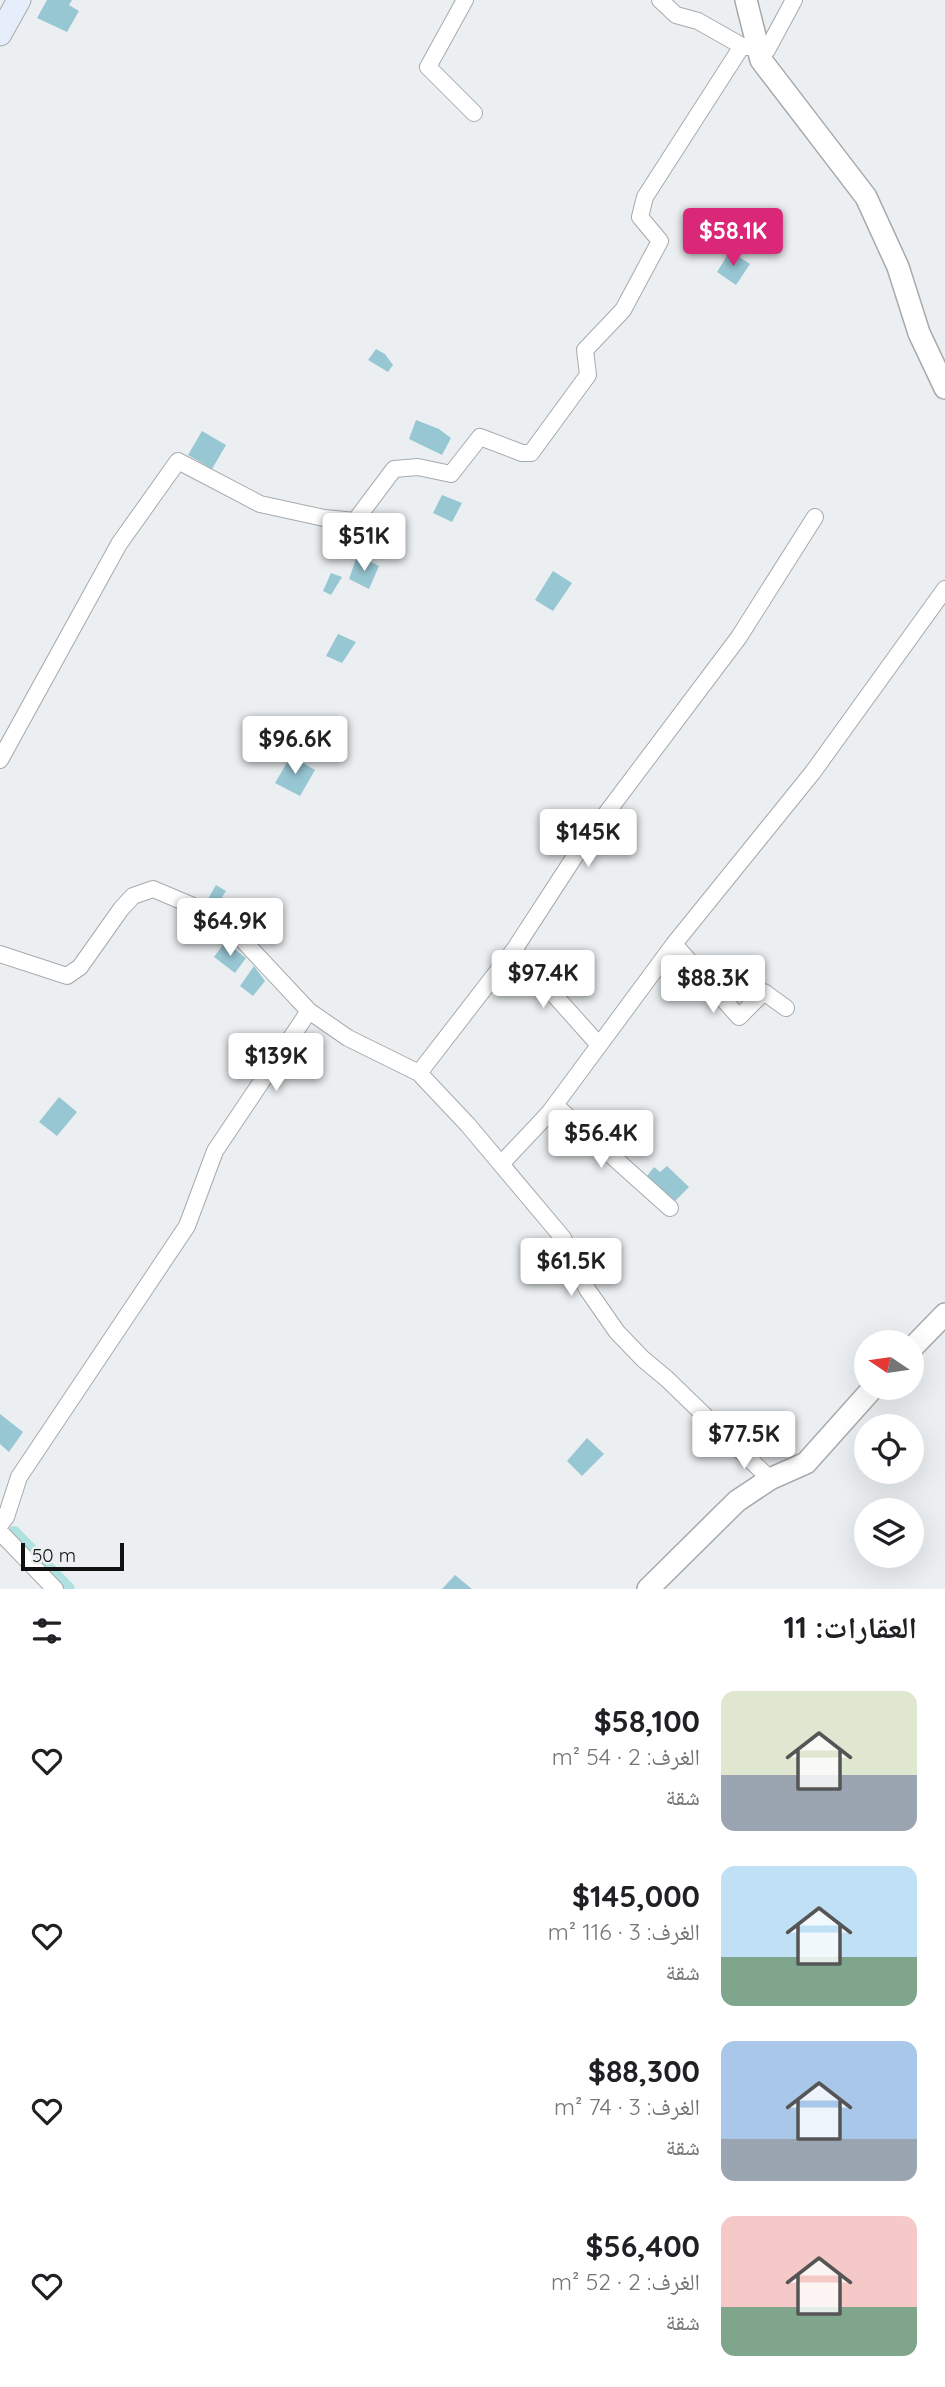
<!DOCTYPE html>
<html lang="ar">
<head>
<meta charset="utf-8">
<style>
  :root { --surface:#fff; --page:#f2f2f2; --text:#202124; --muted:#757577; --accent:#db2777 }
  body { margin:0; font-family:Quicksand,"Noto Naskh Arabic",sans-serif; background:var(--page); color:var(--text); direction:rtl; height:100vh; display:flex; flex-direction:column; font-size:26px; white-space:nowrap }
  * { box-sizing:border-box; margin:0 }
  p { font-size:23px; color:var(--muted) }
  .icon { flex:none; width:38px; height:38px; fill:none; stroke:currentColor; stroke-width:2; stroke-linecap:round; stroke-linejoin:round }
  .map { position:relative; height:1589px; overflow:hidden; direction:ltr }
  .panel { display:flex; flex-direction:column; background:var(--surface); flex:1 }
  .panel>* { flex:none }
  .needle { width:46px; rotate:283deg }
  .buttons { position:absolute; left:854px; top:1330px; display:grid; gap:14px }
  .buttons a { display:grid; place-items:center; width:70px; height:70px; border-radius:50%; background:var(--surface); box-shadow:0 7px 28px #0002; font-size:35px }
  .scale { position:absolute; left:21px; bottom:18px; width:103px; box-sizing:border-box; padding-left:7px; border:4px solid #101111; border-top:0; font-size:19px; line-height:24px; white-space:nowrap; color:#101111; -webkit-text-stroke:5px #ebeff1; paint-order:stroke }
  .price { position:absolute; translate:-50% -60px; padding:0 16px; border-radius:7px; background:#fff; color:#222; font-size:23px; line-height:46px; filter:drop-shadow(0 2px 4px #0008) }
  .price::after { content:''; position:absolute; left:50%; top:42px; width:21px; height:16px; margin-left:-10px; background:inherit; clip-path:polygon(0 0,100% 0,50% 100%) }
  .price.active { background:var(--accent); color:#fff }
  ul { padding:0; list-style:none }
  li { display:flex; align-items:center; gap:21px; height:175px; padding:0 28px }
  li span { display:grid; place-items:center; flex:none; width:196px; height:140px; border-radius:14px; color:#555 }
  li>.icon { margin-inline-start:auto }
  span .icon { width:84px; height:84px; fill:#fffc; stroke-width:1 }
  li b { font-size:30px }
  h2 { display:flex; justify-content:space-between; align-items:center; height:84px; padding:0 28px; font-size:30px }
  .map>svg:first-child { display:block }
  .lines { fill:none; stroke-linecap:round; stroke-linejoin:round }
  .canal { stroke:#afe1e0; stroke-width:14 }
  .building { fill:#98c7d4 }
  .minor-casing { stroke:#a7aaac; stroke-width:18 }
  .tertiary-casing { stroke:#a7aaac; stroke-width:24 }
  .secondary-casing { stroke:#a7aaac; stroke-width:25 }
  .minor { stroke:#fff; stroke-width:16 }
  .tertiary { stroke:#fff; stroke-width:21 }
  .secondary { stroke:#e7eefb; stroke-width:23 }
</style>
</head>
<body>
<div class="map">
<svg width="945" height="1589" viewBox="0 0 945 1589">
  <rect width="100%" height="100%" fill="#ebeff1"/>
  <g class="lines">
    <path class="canal" d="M14 1533 68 1589"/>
  </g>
  <path class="building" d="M47 0H72L69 5 79 11 67 32 37 18Z
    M730 251 750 264 736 285 717 272Z
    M376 349 385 354 393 365 388 372 368 360Z
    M416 420 439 429 451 438 442 455 409 439Z
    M202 431 226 445 212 469 188 455Z
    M442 495 462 503 452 522 433 513Z
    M356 559 369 561 379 566 369 589 349 579Z
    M553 571 572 583 553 611 535 600Z
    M331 573 342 577 331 595 323 591Z
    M338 634 356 642 342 663 326 656Z
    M291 756 315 770 300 796 275 783Z
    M216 885 226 891 222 897 244 913 242 916 248 921 242 930 204 906Z
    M225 942 246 958 235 973 214 957Z
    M254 966 265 981 253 996 240 986Z
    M59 1097 77 1112 57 1136 39 1122Z
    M667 1166 689 1187 675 1201 647 1176 654 1167 660 1172Z
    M0 1414 23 1432 9 1452 0 1444Z
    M587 1438 604 1454 582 1476 567 1461Z
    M455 1575 472 1589H442Z"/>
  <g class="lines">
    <defs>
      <path id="minor" d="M465 0 428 67 474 113
        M660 0 676 15 698 21 742 46
        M0 760 119 544 178 461 260 504 324 518 355 521 394 469 418 467 451 474 480 437 522 453H531L588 375 585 350 623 310 660 241 640 217 645 197 742 46 767 50 794 0
        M674 944 739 1017 764 992 786 1008
        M514 950 599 1045
        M0 954 67 976 80 967 121 909 133 896 153 889 217 916 237 934 309 1011 215 1151 187 1226 19 1477 6 1517 0 1525
        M309 1011 348 1038 419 1073 514 950 581 847 739 637 815 517
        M419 1073 468 1125 563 1238 587 1289 617 1332 643 1359 667 1379 770 1479
        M555 1105 670 1208
        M501 1164 549 1113 674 944 813 772 945 589
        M0 1532 55 1589"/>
      <path id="tertiary" d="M746 0 761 60 866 197 898 267 919 333 945 388
        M912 1348 945 1314
        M648 1589 737 1501 770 1479 806 1463 873 1388"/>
      <path id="secondary" d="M0 34 19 0"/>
    </defs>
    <use href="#minor" class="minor-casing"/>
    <use href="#tertiary" class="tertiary-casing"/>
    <use href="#secondary" class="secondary-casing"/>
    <use href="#minor" class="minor"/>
    <use href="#tertiary" class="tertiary"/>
    <use href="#secondary" class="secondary"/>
  </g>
</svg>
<div class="buttons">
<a><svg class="needle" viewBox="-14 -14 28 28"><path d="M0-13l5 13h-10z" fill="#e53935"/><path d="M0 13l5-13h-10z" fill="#757577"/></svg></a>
<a><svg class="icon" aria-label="locate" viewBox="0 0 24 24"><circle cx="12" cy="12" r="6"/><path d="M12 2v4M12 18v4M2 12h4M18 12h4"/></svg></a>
<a><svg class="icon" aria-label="layers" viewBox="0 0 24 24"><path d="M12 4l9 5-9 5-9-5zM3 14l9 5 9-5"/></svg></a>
</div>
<div class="scale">50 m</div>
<b class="price active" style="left:733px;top:268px">$58.1K</b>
<b class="price" style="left:364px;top:573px">$51K</b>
<b class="price" style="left:295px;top:776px">$96.6K</b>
<b class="price" style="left:588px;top:869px">$145K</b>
<b class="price" style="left:230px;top:958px">$64.9K</b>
<b class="price" style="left:543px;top:1010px">$97.4K</b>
<b class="price" style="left:713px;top:1015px">$88.3K</b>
<b class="price" style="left:276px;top:1093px">$139K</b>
<b class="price" style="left:601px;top:1170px">$56.4K</b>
<b class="price" style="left:571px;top:1298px">$61.5K</b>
<b class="price" style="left:744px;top:1471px">$77.5K</b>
</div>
<section class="panel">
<h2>العقارات: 11<svg class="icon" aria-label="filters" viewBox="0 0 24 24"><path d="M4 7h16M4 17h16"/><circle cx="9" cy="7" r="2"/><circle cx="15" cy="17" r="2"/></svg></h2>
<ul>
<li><span style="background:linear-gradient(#dfe7d0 60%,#9aa5b1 0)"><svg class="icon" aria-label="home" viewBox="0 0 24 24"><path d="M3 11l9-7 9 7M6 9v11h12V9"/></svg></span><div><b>$58,100</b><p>الغرف: 2 · 54 m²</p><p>شقة</p></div><svg class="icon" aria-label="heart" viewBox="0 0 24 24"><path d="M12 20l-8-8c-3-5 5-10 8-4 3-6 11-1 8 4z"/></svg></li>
<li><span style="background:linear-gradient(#bfe0f5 65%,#7fa58c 0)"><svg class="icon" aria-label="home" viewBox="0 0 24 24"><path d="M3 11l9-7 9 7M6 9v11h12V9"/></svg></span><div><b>$145,000</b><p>الغرف: 3 · 116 m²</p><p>شقة</p></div><svg class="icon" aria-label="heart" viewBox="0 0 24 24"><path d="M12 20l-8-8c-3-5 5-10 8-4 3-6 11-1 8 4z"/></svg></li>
<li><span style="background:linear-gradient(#a9c7e8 70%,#9aa5b1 0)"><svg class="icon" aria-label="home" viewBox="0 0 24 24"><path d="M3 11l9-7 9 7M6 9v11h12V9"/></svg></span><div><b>$88,300</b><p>الغرف: 3 · 74 m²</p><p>شقة</p></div><svg class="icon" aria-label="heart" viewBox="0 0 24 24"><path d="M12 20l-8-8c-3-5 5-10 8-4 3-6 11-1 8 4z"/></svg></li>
<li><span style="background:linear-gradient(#f6c9c9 65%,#7fa58c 0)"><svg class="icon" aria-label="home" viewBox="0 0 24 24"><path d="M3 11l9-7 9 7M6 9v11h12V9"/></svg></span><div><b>$56,400</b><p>الغرف: 2 · 52 m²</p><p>شقة</p></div><svg class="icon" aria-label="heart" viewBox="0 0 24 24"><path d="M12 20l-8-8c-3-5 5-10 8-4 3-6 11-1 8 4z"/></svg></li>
</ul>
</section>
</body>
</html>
